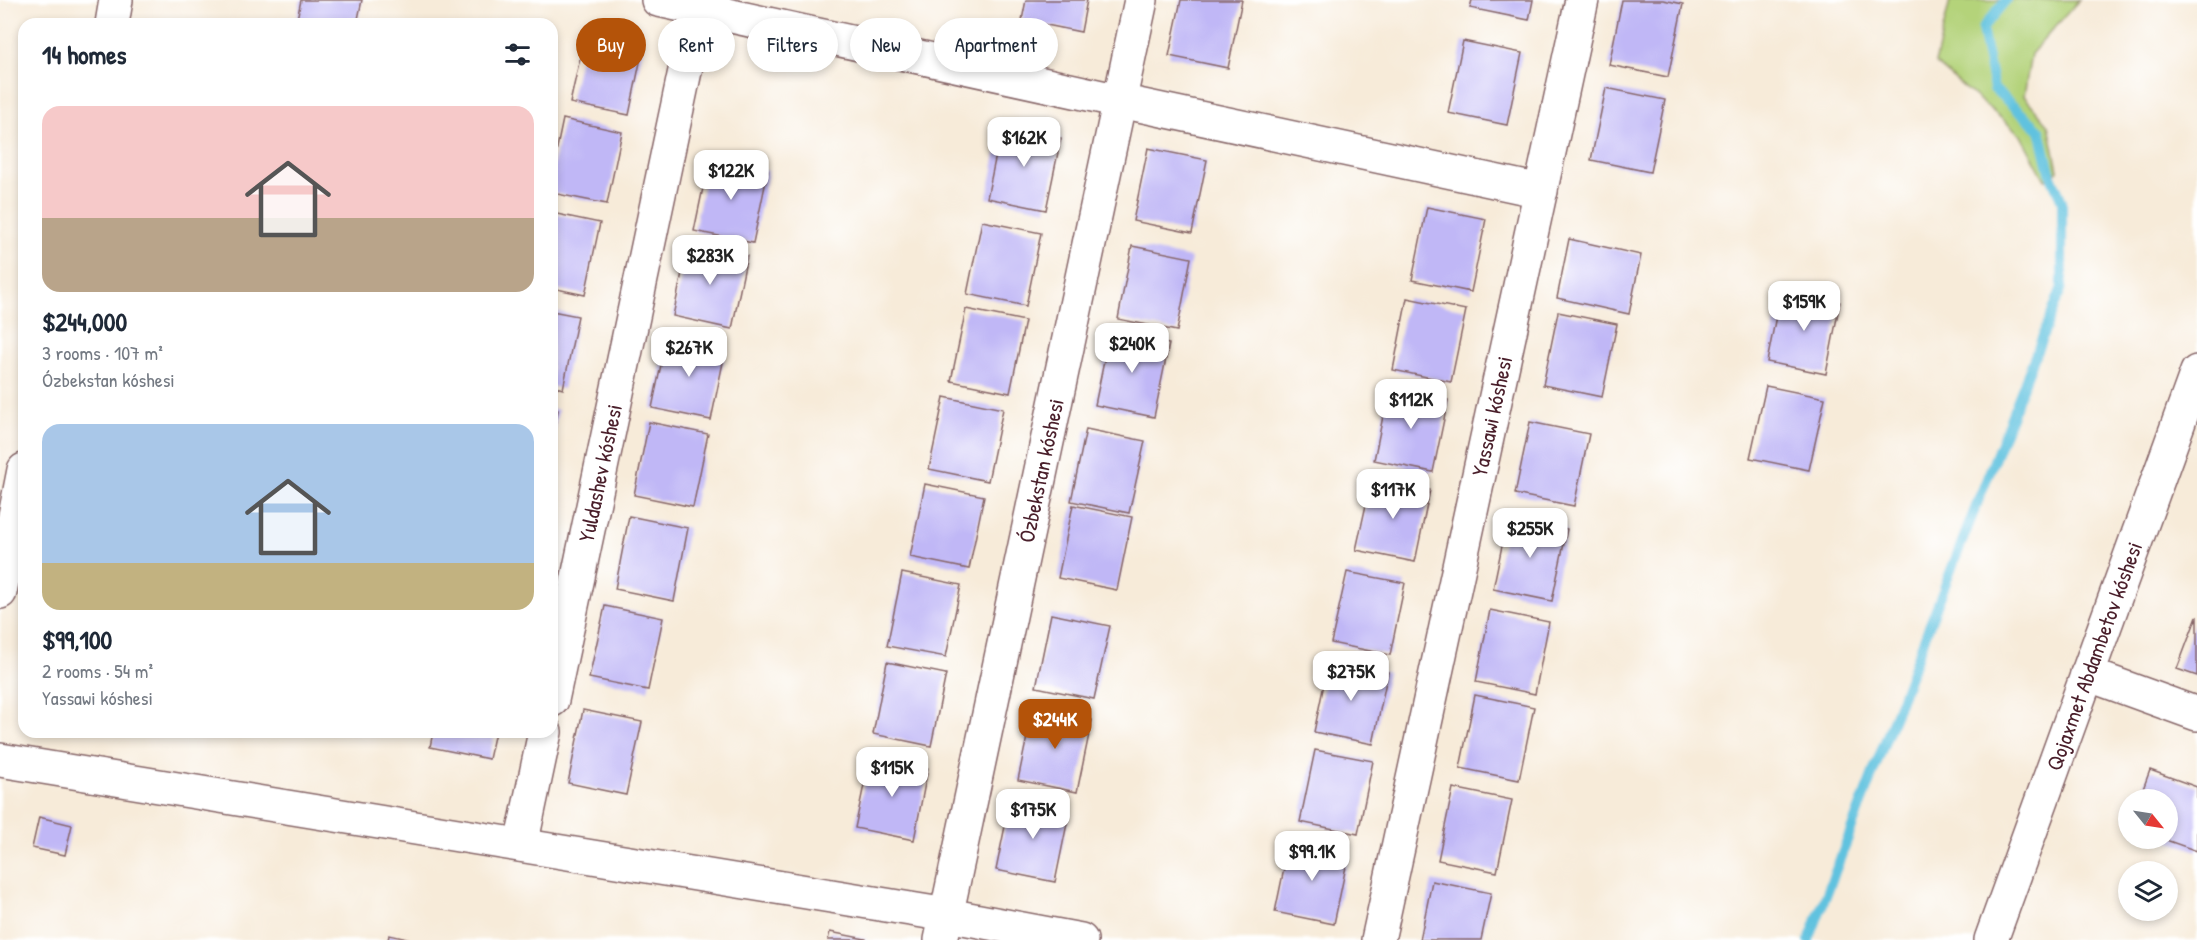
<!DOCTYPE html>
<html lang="en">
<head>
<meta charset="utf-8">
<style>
  :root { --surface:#fff; --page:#f2f2f3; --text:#1f2937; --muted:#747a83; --accent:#b45309 }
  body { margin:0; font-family:"Patrick Hand",sans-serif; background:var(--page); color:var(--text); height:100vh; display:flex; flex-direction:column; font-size:22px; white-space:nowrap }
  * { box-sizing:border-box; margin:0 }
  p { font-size:20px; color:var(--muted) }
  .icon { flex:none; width:33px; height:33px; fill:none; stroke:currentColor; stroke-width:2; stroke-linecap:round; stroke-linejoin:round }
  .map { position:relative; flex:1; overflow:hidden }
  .panel { position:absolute; left:18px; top:18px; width:540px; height:720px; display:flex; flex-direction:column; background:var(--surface); border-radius:18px; box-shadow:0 3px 9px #0003 }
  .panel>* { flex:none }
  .banner { position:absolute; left:576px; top:18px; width:570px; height:54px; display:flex; gap:12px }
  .needle { width:39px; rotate:120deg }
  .tools { position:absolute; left:2118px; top:789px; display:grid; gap:12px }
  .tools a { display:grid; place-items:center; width:60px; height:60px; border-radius:50%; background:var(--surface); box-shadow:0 3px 9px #0003; font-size:30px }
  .price { position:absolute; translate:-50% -51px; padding:0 14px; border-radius:12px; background:#fff; color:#222; font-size:20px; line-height:39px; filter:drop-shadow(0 2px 3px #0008) }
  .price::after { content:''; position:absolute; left:50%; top:36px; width:18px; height:14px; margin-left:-9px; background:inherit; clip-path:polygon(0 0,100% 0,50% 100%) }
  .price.selected { background:var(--accent); color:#fff }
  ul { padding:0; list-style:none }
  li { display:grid; align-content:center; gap:12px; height:318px; padding:0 24px }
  li span { display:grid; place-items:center; height:186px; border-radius:18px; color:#555 }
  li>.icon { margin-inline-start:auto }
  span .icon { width:108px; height:108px; fill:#fffc; stroke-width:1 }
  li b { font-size:26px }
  h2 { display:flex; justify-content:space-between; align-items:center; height:72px; padding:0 24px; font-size:26px }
  .chip { padding:0 21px; border-radius:27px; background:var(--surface); box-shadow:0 3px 9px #0003; font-size:21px; line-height:54px }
  .chip.selected { background:var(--accent); color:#fff }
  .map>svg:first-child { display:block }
  .green { fill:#b4d37a; stroke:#7f7952; stroke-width:1.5 }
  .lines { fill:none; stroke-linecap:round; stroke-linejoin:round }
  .stream { stroke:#61c2df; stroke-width:10 }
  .building { fill:#c0b7f6 }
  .street-casing { stroke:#876668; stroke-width:36 }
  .street { stroke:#fff; stroke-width:33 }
  .labels { text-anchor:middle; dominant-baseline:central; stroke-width:4.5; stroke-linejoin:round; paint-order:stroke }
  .street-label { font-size:22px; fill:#4a1f2b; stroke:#fff }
</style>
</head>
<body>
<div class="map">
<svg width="2197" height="940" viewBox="0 0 2197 940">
  <rect width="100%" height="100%" fill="#fff"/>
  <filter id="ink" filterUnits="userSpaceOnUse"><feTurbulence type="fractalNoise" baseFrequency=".0167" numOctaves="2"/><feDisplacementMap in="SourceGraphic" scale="12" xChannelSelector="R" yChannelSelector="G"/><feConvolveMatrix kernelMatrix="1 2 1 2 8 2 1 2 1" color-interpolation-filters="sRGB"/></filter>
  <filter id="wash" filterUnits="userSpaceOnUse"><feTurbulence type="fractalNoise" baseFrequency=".008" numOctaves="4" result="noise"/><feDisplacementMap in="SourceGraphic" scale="24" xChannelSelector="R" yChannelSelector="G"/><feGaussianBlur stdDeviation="1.35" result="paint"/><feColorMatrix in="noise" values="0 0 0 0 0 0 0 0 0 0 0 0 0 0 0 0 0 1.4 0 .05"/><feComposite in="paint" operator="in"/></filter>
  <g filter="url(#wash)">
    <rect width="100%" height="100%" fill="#f7ebd9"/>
    <path class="green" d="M1950 0H2079L2031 54 2024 96 2049 125 2058 171 2045 180 2020 134 1935 63Z"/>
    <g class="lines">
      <path class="stream" d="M1809 940 1933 616 2062 287V201L2051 176 2040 130 1994 89 1982 29 2006 0"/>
    </g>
    <g id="blocks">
      <path class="building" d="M301 0H362L357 24H296Z
        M1026 0H1087L1081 32 1022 20Z
        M1181 0H1242L1228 68 1169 56Z
        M1472 0H1533L1529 20 1470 8Z
        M1622 0H1663L1683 4 1668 77 1609 65Z
        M586 31 644 43 629 115 570 103Z
        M1463 41 1522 53 1507 125 1448 113Z
        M1606 88 1665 100 1650 172 1591 160Z
        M563 119 622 132 607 204 552 193V172Z
        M1002 126 1061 138 1046 210 987 198Z
        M1148 148 1207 160 1192 233 1133 221Z
        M709 159 768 171 753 243 694 231Z
        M1427 207 1486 219 1471 292 1412 280Z
        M552 213 600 223 585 295 552 288Z
        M982 221 1041 233 1026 306 967 294Z
        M1569 239 1641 255 1629 314 1557 298Z
        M688 244 747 256 732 329 673 316Z
        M1132 246 1191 258 1177 331 1118 319Z
        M1781 290 1840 302 1826 374 1767 362Z
        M1407 298 1466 310 1451 382 1393 370Z
        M966 309 1025 321 1010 393 951 381Z
        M552 311 578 316 563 389 552 386Z
        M1558 312 1617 324 1602 397 1543 385Z
        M1110 332 1169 344 1154 417 1095 405Z
        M667 336 726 348 711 420 652 408Z
        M1766 386 1825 398 1809 470 1750 458Z
        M1389 387 1448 400 1433 472 1374 460Z
        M944 397 1003 409 988 481 929 469Z
        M552 409 558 410 553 436H552Z
        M649 422 708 434 693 507 634 495Z
        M1530 422 1589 434 1574 506 1515 494Z
        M1086 429 1145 441 1129 513 1071 501Z
        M1372 478 1430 490 1415 562 1356 550Z
        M925 484 984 496 969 569 910 557Z
        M1073 505 1132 517 1117 590 1058 578Z
        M629 516 688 528 674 601 615 589Z
        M1508 517 1567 529 1552 601 1493 589Z
        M1347 572 1405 583 1390 655 1331 643Z
        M902 573 961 585 946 657 887 646Z
        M605 606 663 618 648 690 589 678Z
        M1490 610 1549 622 1535 694 1476 682Z
        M1051 614 1110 626 1094 699 1036 687Z
        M2197 616V676L2177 669Z
        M1329 660 1388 672 1373 744 1314 732Z
        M887 662 946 674 931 746 873 734Z
        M1475 695 1534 707 1519 780 1460 768Z
        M1033 708 1092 720 1077 792 1018 780Z
        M583 710 642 722 626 795 568 783Z
        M433 732H495L489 759 430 747Z
        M1315 750 1373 761 1358 834 1300 822Z
        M870 756 928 768 914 840 855 828Z
        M2150 770 2197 787V851L2163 839 2168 838V800H2139Z
        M1453 788 1512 800 1497 872 1438 860Z
        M1011 797 1070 809 1055 882 996 870Z
        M39 817 72 825 65 855 32 848Z
        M1290 840 1349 852 1334 924 1275 912Z
        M1432 881 1491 893 1481 940H1420Z
        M830 932 866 939V940H828Z
        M389 935 408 939V940H388Z"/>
    </g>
  </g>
  <g filter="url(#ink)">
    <use href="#blocks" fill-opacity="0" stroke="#876668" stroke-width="1.5"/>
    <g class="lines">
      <defs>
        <g id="street">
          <path d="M658 0 1120 101 1541 191"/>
          <path d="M112 24 116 0"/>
          <path d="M0 592 24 470"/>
          <path d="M2087 674 2197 714"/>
          <path id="s1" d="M552 700 700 0"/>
          <path d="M0 760 947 915 1081 940"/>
          <path d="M521 845 545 732"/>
          <path id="s2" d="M941 940 1141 0"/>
          <path id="s3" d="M1378 940 1582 0"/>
          <path id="s4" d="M1991 940 2197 372"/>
        </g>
      </defs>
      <use href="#street" class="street-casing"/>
      <use href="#street" class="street"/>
    </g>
  </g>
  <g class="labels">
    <g class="street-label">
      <text stroke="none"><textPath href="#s3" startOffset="536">Yassawi kóshesi</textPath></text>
      <text stroke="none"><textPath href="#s2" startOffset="480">Ózbekstan kóshesi</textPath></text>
      <text stroke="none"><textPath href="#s1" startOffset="232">Yuldashev kóshesi</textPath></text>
      <text stroke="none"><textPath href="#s4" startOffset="302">Qojaxmet Abdambetov kóshesi</textPath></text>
    </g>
  </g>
</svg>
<div class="tools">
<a><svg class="needle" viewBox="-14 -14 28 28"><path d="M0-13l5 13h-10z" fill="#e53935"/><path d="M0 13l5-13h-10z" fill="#747a83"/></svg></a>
<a><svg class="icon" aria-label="layers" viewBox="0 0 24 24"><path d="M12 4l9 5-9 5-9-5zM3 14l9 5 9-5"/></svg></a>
</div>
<b class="price" style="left:1024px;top:168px">$162K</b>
<b class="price" style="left:731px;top:201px">$122K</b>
<b class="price" style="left:710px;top:286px">$283K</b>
<b class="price" style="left:1804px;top:332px">$159K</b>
<b class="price" style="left:1132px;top:374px">$240K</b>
<b class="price" style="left:689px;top:378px">$267K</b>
<b class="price" style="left:1411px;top:430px">$112K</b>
<b class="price" style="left:1393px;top:520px">$117K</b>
<b class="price" style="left:1530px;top:559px">$255K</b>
<b class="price" style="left:1351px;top:702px">$275K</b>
<b class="price selected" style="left:1055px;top:750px">$244K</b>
<b class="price" style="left:892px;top:798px">$115K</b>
<b class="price" style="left:1033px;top:840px">$175K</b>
<b class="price" style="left:1312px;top:882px">$99.1K</b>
<div class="banner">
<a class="chip selected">Buy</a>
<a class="chip">Rent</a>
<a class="chip">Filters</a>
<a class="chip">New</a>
<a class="chip">Apartment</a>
</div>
<section class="panel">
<h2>14 homes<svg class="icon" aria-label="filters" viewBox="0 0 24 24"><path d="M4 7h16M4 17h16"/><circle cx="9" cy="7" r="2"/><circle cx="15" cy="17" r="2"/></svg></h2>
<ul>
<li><span style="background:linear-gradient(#f6c9c9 60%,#b9a48a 0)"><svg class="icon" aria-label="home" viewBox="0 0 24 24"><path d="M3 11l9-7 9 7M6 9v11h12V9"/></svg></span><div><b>$244,000</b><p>3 rooms · 107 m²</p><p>Ózbekstan kóshesi</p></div></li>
<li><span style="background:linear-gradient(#a9c7e8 75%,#c2b280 0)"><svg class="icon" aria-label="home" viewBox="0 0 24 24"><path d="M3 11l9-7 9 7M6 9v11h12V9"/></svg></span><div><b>$99,100</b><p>2 rooms · 54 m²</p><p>Yassawi kóshesi</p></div></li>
</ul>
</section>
</div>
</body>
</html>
